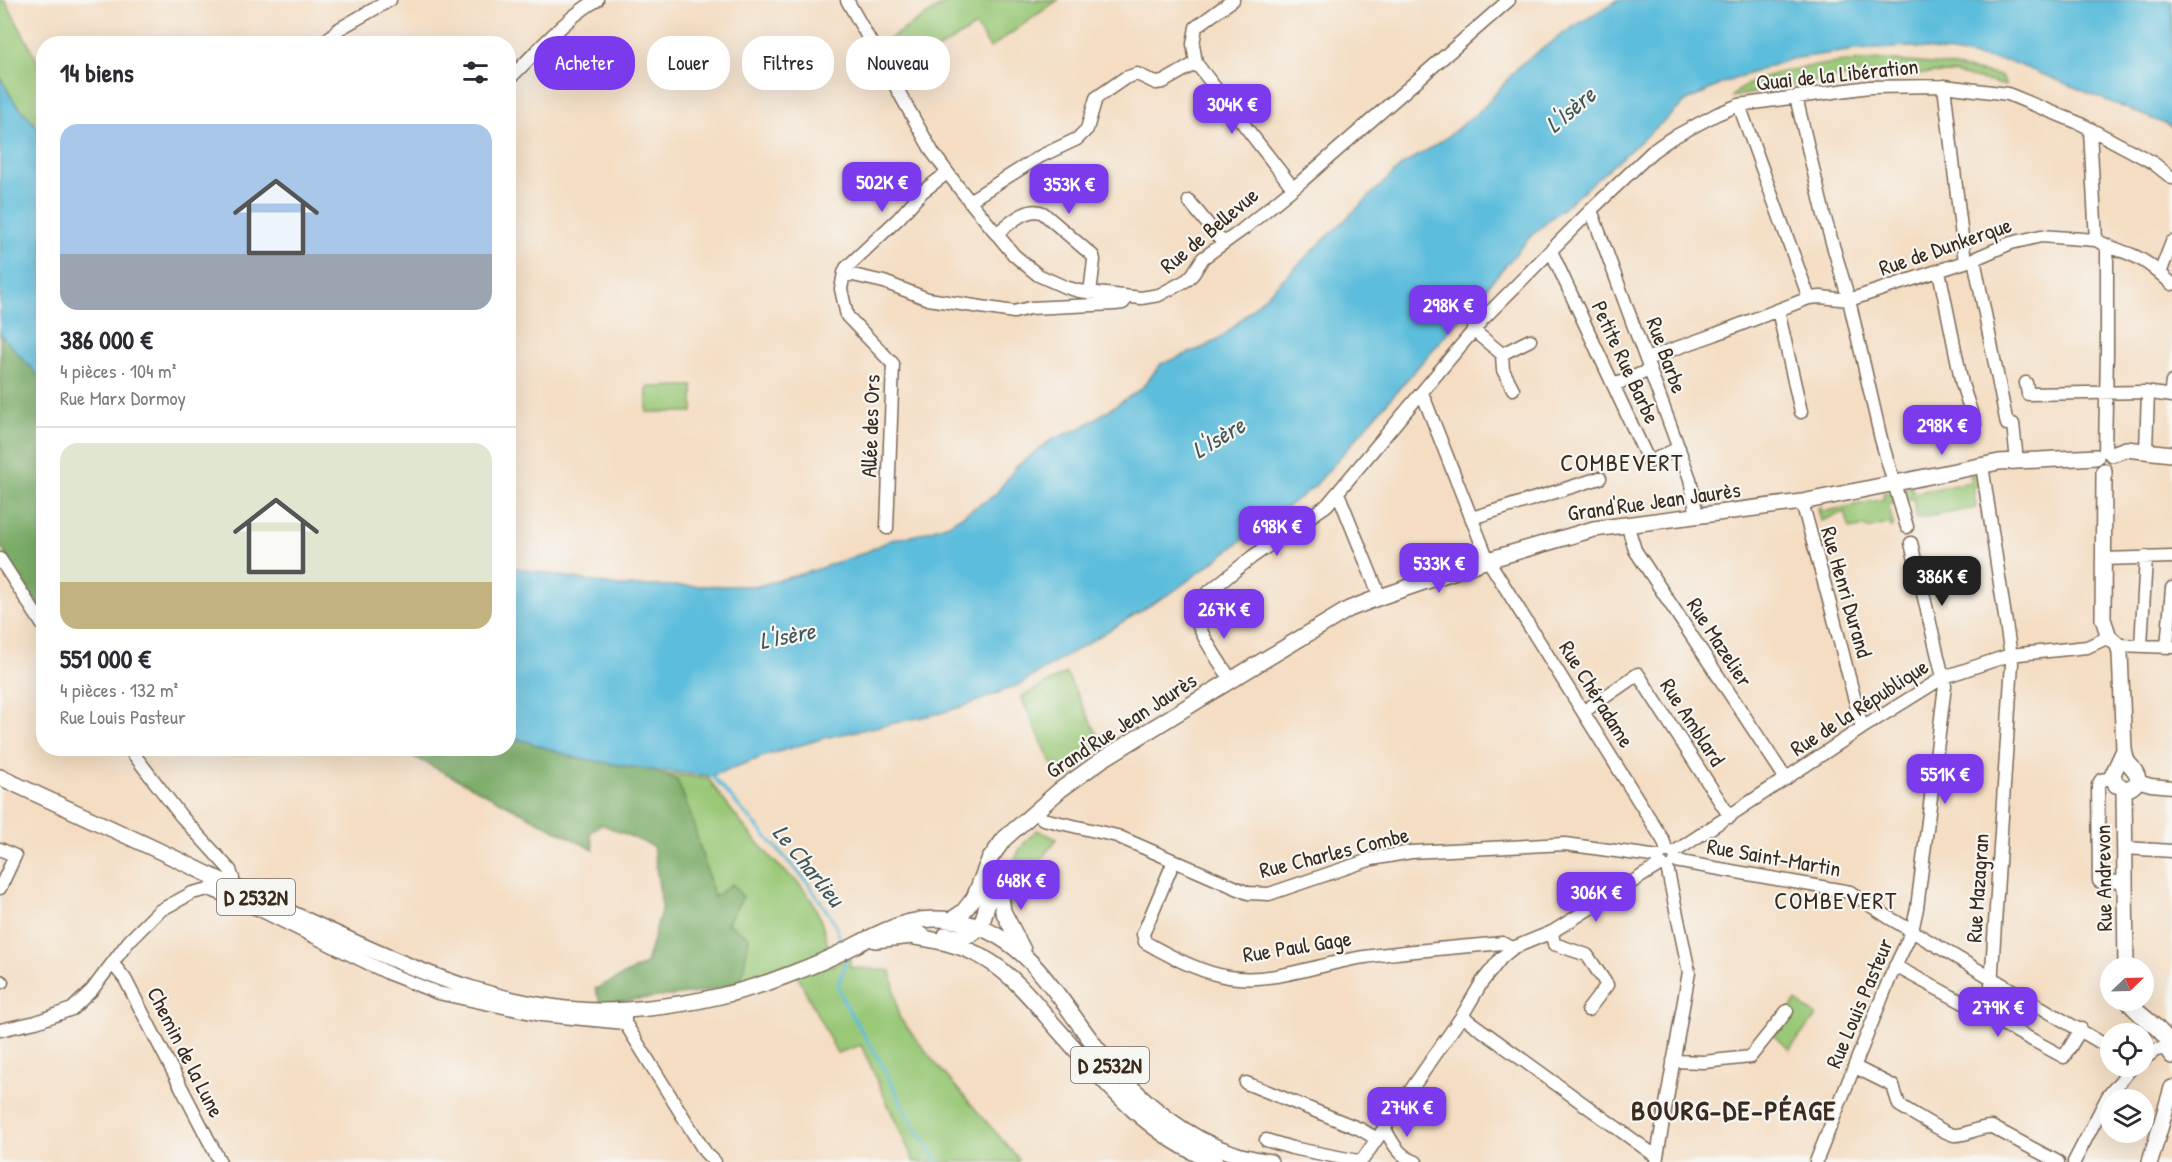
<!DOCTYPE html>
<html lang="fr">
<head>
<meta charset="utf-8">
<style>
  :root { --surface:#fff; --page:#f2f2f3; --text:#2b2b33; --muted:#7c7c81; --line:#e1e1e2; --accent:#7c3aed }
  body { margin:0; font-family:"Patrick Hand",sans-serif; background:var(--page); color:var(--text); height:100vh; display:flex; flex-direction:column; font-size:22px; white-space:nowrap }
  * { box-sizing:border-box; margin:0 }
  p { font-size:20px; color:var(--muted) }
  .icon { flex:none; width:33px; height:33px; fill:none; stroke:currentColor; stroke-width:2; stroke-linecap:round; stroke-linejoin:round }
  .map { position:relative; flex:1; overflow:hidden }
  .panel { position:absolute; left:36px; top:36px; width:480px; height:720px; display:flex; flex-direction:column; background:var(--surface); border-radius:24px; box-shadow:0 6px 24px #0002 }
  .panel>* { flex:none }
  .top-card { position:absolute; left:534px; top:36px; width:570px; height:54px; display:flex; gap:12px }
  .needle { width:39px; rotate:67deg }
  .controls { position:absolute; left:2100px; top:957px; display:grid; gap:12px }
  .controls a { display:grid; place-items:center; width:54px; height:54px; border-radius:50%; background:var(--surface); box-shadow:0 6px 24px #0002; font-size:30px }
  .price { position:absolute; translate:-50% -51px; padding:0 14px; border-radius:12px; background:var(--accent); color:#fff; font-size:20px; line-height:39px; filter:drop-shadow(0 2px 3px #0008) }
  .price::after { content:''; position:absolute; left:50%; top:36px; width:18px; height:14px; margin-left:-9px; background:inherit; clip-path:polygon(0 0,100% 0,50% 100%) }
  .price.current { background:#222; color:#fff }
  ul { padding:0; list-style:none }
  li { display:grid; align-content:center; gap:12px; height:318px; padding:0 24px }
  li+li { border-top:2px solid var(--line) }
  li span { display:grid; place-items:center; height:186px; border-radius:18px; color:#555 }
  li>.icon { margin-inline-start:auto }
  span .icon { width:108px; height:108px; fill:#fffc; stroke-width:1 }
  li b { font-size:26px }
  h2 { display:flex; justify-content:space-between; align-items:center; height:72px; padding:0 24px; font-size:26px }
  .tag { padding:0 21px; border-radius:24px; background:var(--surface); box-shadow:0 6px 24px #0002; font-size:21px; line-height:54px }
  .tag.current { background:var(--accent); color:#fff }
  .map>svg:first-child { display:block }
  .green { fill:#99c877; stroke:#6a794a; stroke-width:1.5 }
  .forest { fill:#7aac68; stroke:#5a6b43; stroke-width:1.5 }
  .water { fill:#5dbddc; stroke:#4c747d; stroke-width:1.5 }
  .lines { fill:none; stroke-linecap:round; stroke-linejoin:round }
  .stream { stroke:#5dbddc; stroke-width:3 }
  .minor-casing { stroke:#7c6957; stroke-width:15 }
  .major-casing { stroke:#7c6957; stroke-width:18 }
  .minor { stroke:#fff; stroke-width:12 }
  .major { stroke:#fff; stroke-width:15 }
  .labels { text-anchor:middle; dominant-baseline:central; stroke-width:4.5; stroke-linejoin:round; paint-order:stroke }
  .shield { fill:#f6f6f2; stroke:#73675e; stroke-width:1.5 }
  .shield-label { font-size:21px; font-weight:bold; fill:#3b2a1e }
  .street-label { font-size:22px; fill:#3b2a1e; stroke:#f6f6f2 }
  .water-label { font-size:24px; font-style:italic; fill:#455657; stroke:#f6f6f2 }
  .neighbourhood-label { font-size:24px; letter-spacing:1.5px; fill:#3b2a1e; stroke:#f6f6f2 }
  .district-label { font-size:28px; font-weight:bold; letter-spacing:1.5px; fill:#3b2a1e; stroke:#f6f6f2 }
</style>
</head>
<body>
<div class="map">
<svg width="2172" height="1162" viewBox="0 0 2172 1162">
  <rect width="100%" height="100%" fill="#f6f6f2"/>
  <filter id="ink" filterUnits="userSpaceOnUse"><feTurbulence type="fractalNoise" baseFrequency=".0167" numOctaves="2"/><feDisplacementMap in="SourceGraphic" scale="12" xChannelSelector="R" yChannelSelector="G"/><feConvolveMatrix kernelMatrix="1 2 1 2 8 2 1 2 1" color-interpolation-filters="sRGB"/></filter>
  <filter id="wash" filterUnits="userSpaceOnUse"><feTurbulence type="fractalNoise" baseFrequency=".008" numOctaves="4" result="noise"/><feDisplacementMap in="SourceGraphic" scale="24" xChannelSelector="R" yChannelSelector="G"/><feGaussianBlur stdDeviation="1.35" result="paint"/><feColorMatrix in="noise" values="0 0 0 0 0 0 0 0 0 0 0 0 0 0 0 0 0 1.4 0 .05"/><feComposite in="paint" operator="in"/></filter>
  <g filter="url(#wash)">
    <rect width="100%" height="100%" fill="#f4ddc2"/>
    <path class="green" d="M0 0H5L43 72V134L13 100 0 77Z
      M950 0H1058L990 48 976 26 894 76 878 45 886 41Z
      M1885 60 1944 65 2002 76 2006 86 1955 73 1857 74 1732 97C1755 67 1849 61 1885 60Z
      M693 386V412H647V387Z
      M1978 474 1980 485 1973 487 1976 508 1917 519 1913 498 1905 500 1903 489 1912 487 1913 493 1971 482 1970 475Z
      M1890 492 1895 503 1888 505 1894 526 1891 527 1890 523 1867 529 1866 526 1850 529 1845 512C1837 514 1830 518 1821 521L1818 509 1821 507 1822 512 1884 499 1883 493Z
      M1066 673 1102 743 1057 775 1021 697Z
      M663 774 708 778C728 808 750 835 774 861 789 876 800 881 812 901 823 920 828 945 832 966L850 957V967L891 971 899 1017 935 1063 1019 1159 1017 1162H914L861 1045 837 1053 794 969 748 979 653 991 658 922 690 888Z
      M1037 830 1057 839 1041 859 1010 908 1004 890 1013 886C1010 861 1019 846 1037 830Z
      M1796 1001 1816 1016 1790 1049 1770 1033Z"/>
    <path class="forest" d="M0 334 43 381V614L0 546Z
      M509 736 577 758 652 770 677 780 690 812 714 897 732 884 743 897 727 923 749 937 741 983 698 993 601 1003 595 989 646 964 662 907 653 846 601 824 590 833 594 850 399 749 508 748Z"/>
    <path class="water" d="M1618 0H2172V127L2012 62 1912 47 1855 50 1790 59 1723 83 1687 101 1531 236 1315 486 1174 591 1020 684 970 704 941 713 824 738 768 755 711 776 652 770 577 758 509 736V567L619 586H758L812 571 864 553 891 540 916 535 949 524 995 495 1016 467 1051 440 1083 427 1141 389 1161 364 1207 346 1227 333 1401 166 1442 141 1484 107 1520 65 1565 32Z
      M0 77 13 100 43 134V381L0 334Z"/>
    <g class="lines">
      <path class="stream" d="M710 774 807 882 833 920 843 946
        M845 955V966L838 985 844 1002 880 1061 906 1112 938 1162"/>
    </g>
  </g>
  <g filter="url(#ink)">
    <g class="lines">
      <defs>
        <path id="minor" d="M847 0 933 153 959 188 1014 255 1038 275 1065 287 1079 291 1141 298 1159 295 1187 280 1193 274 1203 258 1242 230 1303 180 1509 0
          M1233 0 1196 27 1193 44 1196 63 1293 188
          M322 44 339 29 390 0
          M508 80C536 53 564 19 597 0
          M1944 86 1965 262
          M1796 97 1824 215 1849 300 1881 439 1907 527
          M1739 105 1809 298
          M2090 130 2096 240C2108 247 2120 250 2132 255 2147 261 2161 274 2172 284
          M969 201 1041 156 1077 139 1087 129 1096 98 1125 78 1137 74 1156 83 1163 82 1196 63
          M1189 201 1223 243
          M1591 210 1690 479 1697 516
          M996 234C1008 225 1028 205 1043 213L1093 256 1094 260 1090 293
          M1551 251 1649 462 1679 448
          M1974 259 2007 424H2013L2017 461
          M1939 271 1962 384 1975 424
          M844 273 884 282 928 299 1014 312 1030 308 1115 304 1123 303 1128 297
          M2160 273 2172 242
          M1778 310 1801 412
          M1474 331 1502 354 1530 340
          M1502 354 1503 370 1513 389
          M1646 359 1716 334 1809 298 1821 297 1849 300 1974 259 2011 243 2041 236 2096 240
          M2026 383 2028 394 2145 392 2172 396
          M1614 385 1650 370
          M1422 393 1488 560 1663 840 1667 851
          M2170 396 2172 382
          M2146 450 2148 393
          M2105 451 2107 352V247
          M1982 465 2012 663 1989 1016
          M1338 493 1380 597
          M1802 502 1833 615 1862 728
          M1472 518 1600 478
          M1627 524 1635 550 1786 779
          M887 528 893 364 847 316 841 289 844 273 846 268 899 218 922 192 947 173
          M0 559 44 627
          M2103 559 2172 557
          M2118 645 2172 647
          M2141 646 2146 557
          M2167 647 2172 588
          M1231 680C1220 662 1190 623 1195 603L1252 557 1327 505 1484 318 1591 210 1653 151 1670 139 1717 114 1739 105 1869 87 1944 86 2008 94 2081 124 2152 162 2172 178
          M1583 712 1638 674 1730 817
          M129 748 181 816 230 870 233 879 231 886
          M2113 778 2101 780 2098 785 2099 881 2125 882
          M2137 781 2151 785 2172 787
          M1035 811 1043 819 1117 836 1248 893 1269 894 1372 859 1411 852 1565 844 1659 857
          M2125 848 2172 851
          M0 849 15 856 0 888
          M1673 853 1862 728 1944 677 2010 655 2087 647 2109 637
          M1174 861 1143 934 1145 942C1169 956 1202 973 1229 977 1274 984 1320 963 1365 957 1410 950 1456 948 1502 943L1513 948
          M1675 861 1850 892 1888 917 2110 1048
          M1552 932 1554 944 1587 955 1607 985 1588 1010
          M113 964 125 979 220 1162
          M1895 966 2064 1057 2081 1029
          M0 981 2 982
          M625 1016V1023L705 1152 715 1162
          M1462 1016 1657 1157
          M0 1030 36 1022 72 1009 92 990 129 941 159 911 192 893 209 889 260 910 390 974 438 993 541 1015 625 1023
          M2144 1059 2156 1050 2166 1048
          M1673 1061 1704 1062 1750 1057 1787 1011
          M1855 1067 1893 1086 1899 1105C1909 1111 1945 1134 1954 1135 1967 1136 1978 1126 1992 1127L2058 1162
          M1246 1083 1360 1129 1377 1139
          M1385 1129C1393 1144 1399 1156 1416 1162
          M1266 1140 1292 1148 1358 1161 1363 1159 1462 1016 1482 982 1501 958 1513 948 1552 932 1661 864
          M1656 1162 1689 972 1667 867
          M1816 1162 1889 980 1912 931 1917 908 1945 686 1911 543
          M2074 1162 2108 1096 2133 1066"/>
        <path id="major" d="M2112 454 2126 449 2172 454
          M2104 471 2103 619 2109 637 2118 645 2120 653 2124 750 2113 774 2116 785 2128 789C2143 782 2138 774 2130 765 2127 762 2125 755 2124 750
          M0 777C65 808 131 837 195 868 240 890 286 911 332 932 422 974 525 1018 627 1010 682 1006 737 995 788 975 810 967 833 957 854 946 893 925 923 911 969 924 1032 941 1062 1005 1100 1052 1135 1096 1180 1137 1235 1154 1246 1158 1259 1160 1270 1162
          M2124 789 2126 968
          M997 872 1003 911 1023 950
          M951 920 963 912 974 898 989 860 1004 839 1060 790 1103 759 1231 680 1349 609 1380 597 1488 560 1594 529 1802 502 1999 462 2096 457
          M946 935C992 946 983 901 995 872
          M915 937C939 940 962 945 984 958 1012 974 1033 1000 1053 1024 1102 1079 1145 1134 1215 1162
          M875 940 922 935
          M2127 1000C2139 1017 2158 1024 2168 1041
          M2172 1038 2168 1041 2166 1048 2172 1056
          M2150 1162 2172 1088"/>
      </defs>
      <use href="#minor" class="minor-casing"/>
      <use href="#major" class="major-casing"/>
      <use href="#minor" class="minor"/>
      <use href="#major" class="major"/>
    </g>
  </g>
  <g class="labels">
    <g class="shield">
      <rect x="217" y="879" width="78" height="36" rx="4.5"/>
      <rect x="1071" y="1047" width="78" height="36" rx="4.5"/>
    </g>
    <g class="shield-label">
      <text x="256" y="897">D 2532N</text>
      <text x="1110" y="1065">D 2532N</text>
    </g>
    <g class="street-label">
      <text transform="translate(1837 74) rotate(-6)">Quai de la Libération</text>
      <text transform="translate(1209 230) rotate(-40)">Rue de Bellevue</text>
      <text transform="translate(1945 246) rotate(-19)">Rue de Dunkerque</text>
      <text transform="translate(1667 355) rotate(70)">Rue Barbe</text>
      <text transform="translate(1626 362) rotate(65)">Petite Rue Barbe</text>
      <text transform="translate(870 426) rotate(-88)">Allée des Ors</text>
      <text transform="translate(1654 501) rotate(-8)">Grand'Rue Jean Jaurès</text>
      <text transform="translate(1847 592) rotate(74)">Rue Henri Durand</text>
      <text transform="translate(1720 642) rotate(57)">Rue Mazelier</text>
      <text transform="translate(1597 694) rotate(58)">Rue Chéradame</text>
      <text transform="translate(1859 707) rotate(-33)">Rue de la République</text>
      <text transform="translate(1693 722) rotate(57)">Rue Amblard</text>
      <text transform="translate(1121 725) rotate(-33)">Grand'Rue Jean Jaurès</text>
      <text transform="translate(1334 852) rotate(-14)">Rue Charles Combe</text>
      <text transform="translate(1774 857) rotate(10)">Rue Saint-Martin</text>
      <text transform="translate(2103 878) rotate(-91)">Rue Andrevon</text>
      <text transform="translate(1977 888) rotate(-86)">Rue Mazagran</text>
      <text transform="translate(1297 946) rotate(-9)">Rue Paul Gage</text>
      <text transform="translate(1859 1003) rotate(-67)">Rue Louis Pasteur</text>
      <text transform="translate(186 1052) rotate(63)">Chemin de la Lune</text>
    </g>
    <g class="water-label">
      <text transform="translate(1570 109) rotate(-40)">L'Isère</text>
      <text transform="translate(1218 437) rotate(-31)">L'Isère</text>
      <text transform="translate(787 635) rotate(-11)">L'Isère</text>
      <text transform="translate(809 865) rotate(51)">Le Charlieu</text>
    </g>
    <g class="neighbourhood-label">
      <text x="1622" y="462">COMBEVERT</text>
      <text x="1836" y="900">COMBEVERT</text>
    </g>
    <g class="district-label">
      <text x="1734" y="1110">BOURG-DE-PÉAGE</text>
    </g>
  </g>
</svg>
<div class="controls">
<a><svg class="needle" viewBox="-14 -14 28 28"><path d="M0-13l5 13h-10z" fill="#e53935"/><path d="M0 13l5-13h-10z" fill="#7c7c81"/></svg></a>
<a><svg class="icon" aria-label="locate" viewBox="0 0 24 24"><circle cx="12" cy="12" r="6"/><path d="M12 2v4M12 18v4M2 12h4M18 12h4"/></svg></a>
<a><svg class="icon" aria-label="layers" viewBox="0 0 24 24"><path d="M12 4l9 5-9 5-9-5zM3 14l9 5 9-5"/></svg></a>
</div>
<b class="price" style="left:1232px;top:135px">304K €</b>
<b class="price" style="left:882px;top:213px">502K €</b>
<b class="price" style="left:1069px;top:215px">353K €</b>
<b class="price" style="left:1448px;top:336px">298K €</b>
<b class="price" style="left:1942px;top:456px">298K €</b>
<b class="price" style="left:1277px;top:557px">698K €</b>
<b class="price" style="left:1439px;top:594px">533K €</b>
<b class="price current" style="left:1942px;top:607px">386K €</b>
<b class="price" style="left:1224px;top:640px">267K €</b>
<b class="price" style="left:1945px;top:805px">551K €</b>
<b class="price" style="left:1021px;top:911px">648K €</b>
<b class="price" style="left:1596px;top:923px">306K €</b>
<b class="price" style="left:1998px;top:1038px">279K €</b>
<b class="price" style="left:1407px;top:1138px">274K €</b>
<div class="top-card">
<a class="tag current">Acheter</a>
<a class="tag">Louer</a>
<a class="tag">Filtres</a>
<a class="tag">Nouveau</a>
</div>
<section class="panel">
<h2>14 biens<svg class="icon" aria-label="filters" viewBox="0 0 24 24"><path d="M4 7h16M4 17h16"/><circle cx="9" cy="7" r="2"/><circle cx="15" cy="17" r="2"/></svg></h2>
<ul>
<li><span style="background:linear-gradient(#a9c7e8 70%,#9aa5b1 0)"><svg class="icon" aria-label="home" viewBox="0 0 24 24"><path d="M3 11l9-7 9 7M6 9v11h12V9"/></svg></span><div><b>386 000 €</b><p>4 pièces · 104 m²</p><p>Rue Marx Dormoy</p></div></li>
<li><span style="background:linear-gradient(#dfe7d0 75%,#c2b280 0)"><svg class="icon" aria-label="home" viewBox="0 0 24 24"><path d="M3 11l9-7 9 7M6 9v11h12V9"/></svg></span><div><b>551 000 €</b><p>4 pièces · 132 m²</p><p>Rue Louis Pasteur</p></div></li>
</ul>
</section>
</div>
</body>
</html>
